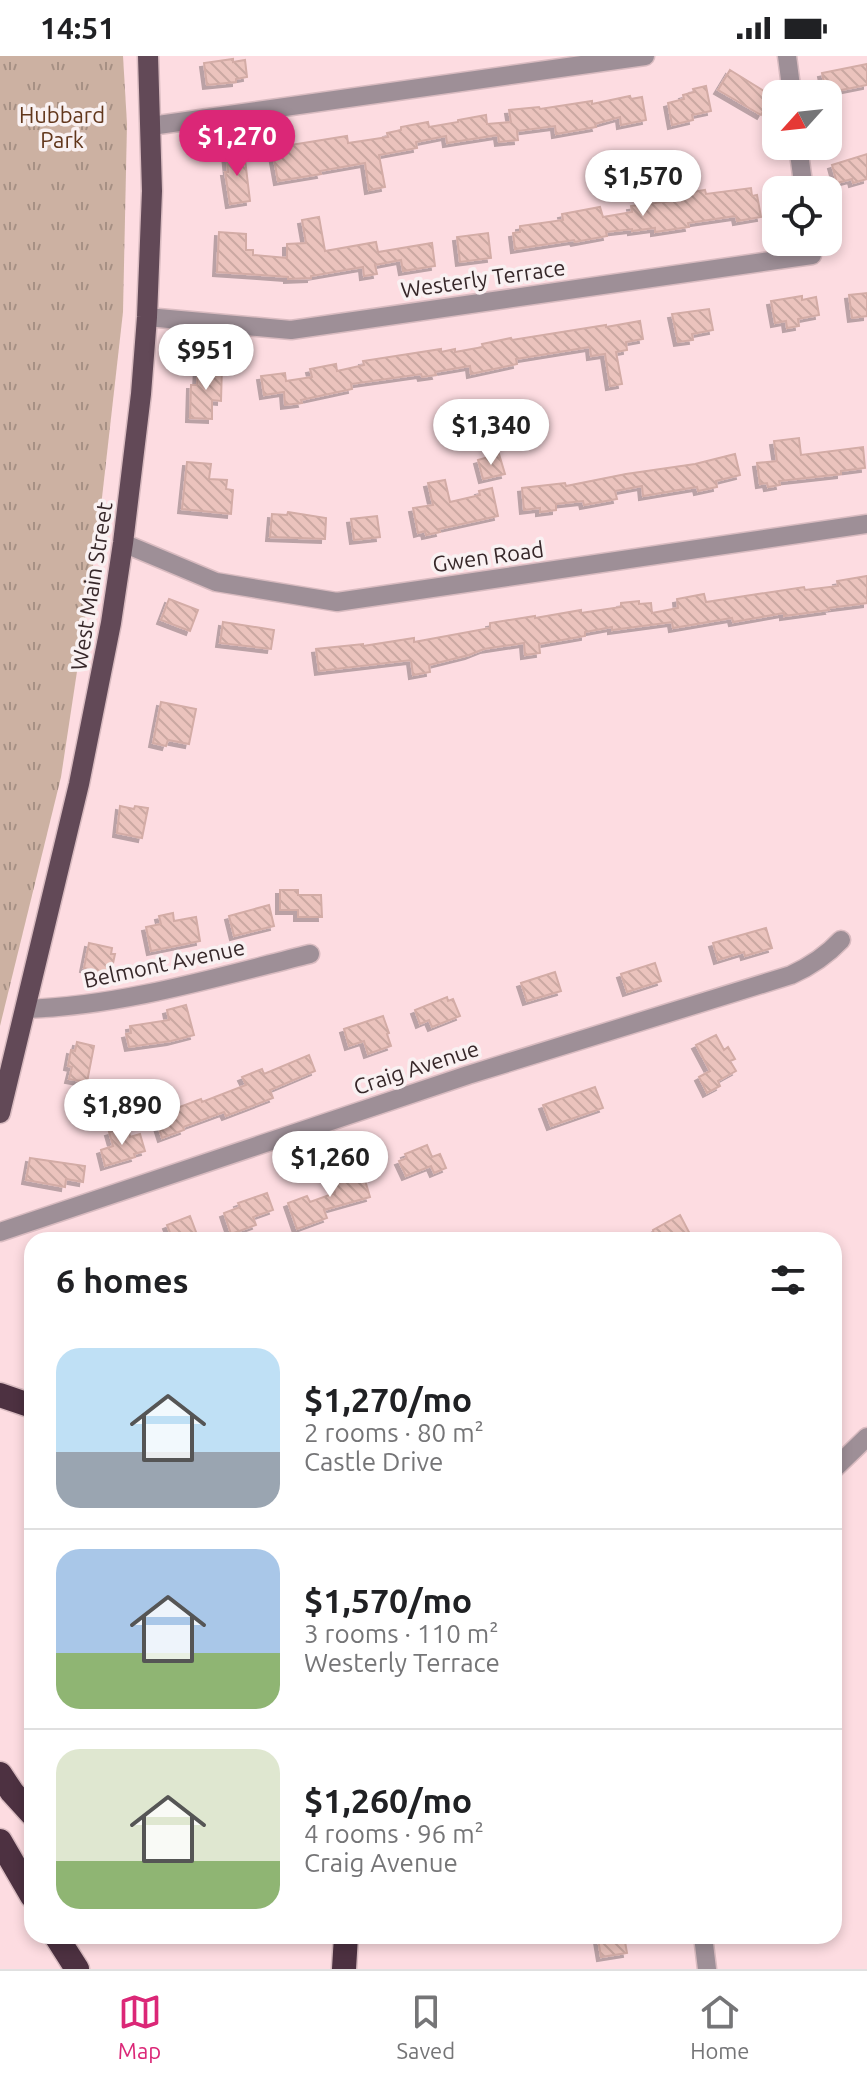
<!DOCTYPE html>
<html lang="en">
<head>
<meta charset="utf-8">
<style>
  :root { --surface:#fff; --page:#f6f6f6; --text:#202124; --muted:#757577; --line:#e0e0e0; --accent:#db2777 }
  body { margin:0; font-family:Ubuntu,sans-serif; background:var(--page); color:var(--text); height:100vh; display:flex; flex-direction:column; font-size:30px; white-space:nowrap }
  * { box-sizing:border-box; margin:0 }
  p { font-size:26px; color:var(--muted) }
  .icon { flex:none; width:44px; height:44px; fill:none; stroke:currentColor; stroke-width:2; stroke-linecap:round; stroke-linejoin:round }
  .map { position:relative; flex:1; overflow:hidden }
  .drawer { position:absolute; left:24px; top:1176px; width:818px; height:712px; display:flex; flex-direction:column; background:var(--surface); border-radius:24px; box-shadow:0 4px 12px #0003 }
  .drawer>* { flex:none }
  .needle { width:52px; rotate:243deg }
  .buttons { position:absolute; left:762px; top:24px; display:grid; gap:16px }
  .buttons a { display:grid; place-items:center; width:80px; height:80px; border-radius:16px; background:var(--surface); box-shadow:0 4px 12px #0003; font-size:40px }
  .price { position:absolute; translate:-50% -68px; padding:0 18px; border-radius:28px; background:#fff; color:#222; font-size:26px; line-height:52px; filter:drop-shadow(0 2px 4px #0008) }
  .price::after { content:''; position:absolute; left:50%; top:48px; width:24px; height:18px; margin-left:-12px; background:inherit; clip-path:polygon(0 0,100% 0,50% 100%) }
  .price.selected { background:var(--accent); color:#fff }
  ul { padding:0; list-style:none }
  li { display:flex; align-items:center; gap:24px; height:200px; padding:0 32px }
  li+li { border-top:2px solid var(--line) }
  li span { display:grid; place-items:center; flex:none; width:224px; height:160px; border-radius:24px; color:#555 }
  li>.icon { margin-inline-start:auto }
  span .icon { width:96px; height:96px; fill:#fffc; stroke-width:1 }
  li b { font-size:34px }
  h2 { display:flex; justify-content:space-between; align-items:center; height:96px; padding:0 32px; font-size:34px }
  .status { display:flex; justify-content:space-between; align-items:center; height:56px; padding:0 40px; background:var(--surface); direction:ltr }
  .status svg { height:22px; fill:currentColor }
  .menu { display:flex; justify-content:space-around; align-items:center; height:112px; border-top:2px solid var(--line); background:var(--surface); font-size:22px; color:var(--muted) }
  .menu a { display:grid; justify-items:center; gap:4px }
  .menu .selected { color:var(--accent) }
  .map>svg:first-child { display:block }
  .park { fill:url(#park-tufts) }
  .building { fill:url(#building-back-hatch); stroke:#d3aca6; stroke-width:2; filter:url(#shadow) }
  .lines { fill:none; stroke-linecap:round; stroke-linejoin:round }
  .minor-casing { stroke:#d9bbc0; stroke-width:21 }
  .major-casing { stroke:#d9bbc0; stroke-width:23 }
  .highway-casing { stroke:#d9bbc0; stroke-width:27 }
  .minor { stroke:#9e8f97; stroke-width:18 }
  .major { stroke:#624957; stroke-width:20 }
  .highway { stroke:#4d3141; stroke-width:24 }
  .labels { text-anchor:middle; dominant-baseline:central; stroke-width:7; stroke-linejoin:round; paint-order:stroke }
  .park-label { font-size:22px; fill:#62371c; stroke:#f9f1f2 }
  .street-label { font-size:22px; fill:#362729; stroke:#f9f1f2 }
</style>
</head>
<body>
<div class="status"><b>14:51</b><svg viewBox="0 0 49 12"><path d="M0 12V9h3v3zM5 12V6h3v6zM10 12V3h3v9zM15 12V0h3v12zM26 1h20v11H26zM47 4h2v5h-2z"/></svg></div>
<div class="map">
<svg width="867" height="1913" viewBox="0 0 867 1913">
  <defs>
    <pattern id="park-tufts" width="24" height="20" patternUnits="userSpaceOnUse" patternTransform="scale(2)"><rect width="24" height="20" fill="#ccb1a2"/><path d="M3 7l-1-3M5 7V3M7 7l1-3M15 17l-1-3M17 17v-4M19 17l1-3" fill="none" stroke="#a69084"/></pattern>
    <pattern id="building-back-hatch" width="6" height="6" patternUnits="userSpaceOnUse" patternTransform="scale(2)"><rect width="6" height="6" fill="#ebc3bd"/><path d="M-1 5l2 2M0 0l6 6M5-1l2 2" fill="none" stroke="#caa8a2"/></pattern>
    <filter id="shadow"><feDropShadow dx="-4" dy="4" stdDeviation="0" flood-color="#0004"/></filter>
  </defs>
  <rect width="100%" height="100%" fill="#fddce1"/>
  <path class="park" d="M0 0H123L127 68 123 256 98 477 61 721 0 970Z"/>
  <path class="building" d="M233 3V6L245 4 247 21 236 23V26L207 29 204 7Z
    M867 8V29L826 37 822 17Z
    M730 14 772 40 761 59 718 34Z
    M706 30 711 55 692 59 693 64 672 69 668 47 684 43 683 39 694 36 693 33Z
    M630 40 631 43 642 41 646 64 621 69 620 61 595 68 596 71 556 78 555 70 517 75 518 84 499 86 498 79 447 87 446 80 416 86 417 92 379 99 385 131 369 134 365 107 320 115 321 118 278 125 272 92 347 80 348 87 388 81 387 77 401 74V71L428 66 429 71 458 66V64L486 59 487 68 511 66 509 54 539 51 540 53 592 45V48Z
    M244 95 250 145 230 148 225 116H228L226 97Z
    M867 98V123L853 127 852 123 837 127 832 109Z
    M751 132 752 140 757 139 761 161 737 165 736 160 688 167 689 171 655 176V172L632 175V173L606 176 607 180 575 186 574 184 515 193 513 177 520 176V170L563 164 562 158 600 151 603 161 632 156 631 150 672 145 671 140 687 137 705 134 706 138Z
    M319 161 325 195 376 186 378 196 432 187 435 210 403 215 401 204 375 209 377 218 364 220 363 211 311 220V222L288 223V221L217 216 219 176 246 178V194H253V199L287 202V188L306 187 302 164Z
    M488 177 491 202 460 206 457 181Z
    M867 237V260L852 262 849 239Z
    M802 240V244L816 241 819 259 798 263 799 270 787 272 786 265 775 267 771 245Z
    M709 253 713 274 692 278 693 284 678 286 672 258Z
    M640 265 643 283 626 286 627 294 616 296 622 328 610 330 605 298 591 300 590 291 516 303 517 308 471 318 470 310 435 316 436 319 422 321 421 318 351 328 352 333 301 344 302 347 285 349 284 336 264 339 261 320 285 317 286 325 312 321 310 313 336 308 337 315 364 309 363 305 441 293V296L455 293V296L483 291 482 288 511 282 512 284 606 269V271Z
    M198 310H222L221 345 212 344V363L190 362 191 329H197Z
    M799 382 801 399 863 391 865 412 841 415V418L779 425 780 429 768 431 767 427 760 428 757 407 777 405 774 385Z
    M499 398 505 418 483 423 478 404Z
    M735 398 740 419 716 425 717 431 698 435 697 431 643 440 642 430 615 435 617 443 584 449 583 445 556 448V454L540 456V452L524 454 522 432 565 427 566 430 626 418 695 408Z
    M187 406 211 408 209 423 227 424 226 433 233 434 231 458 182 453Z
    M445 424 450 446 480 439 479 435 492 432 498 460 439 473 440 476 426 479 425 475 418 477 413 452 433 449 428 427Z
    M288 456 326 462 325 483 270 481 272 458 287 459Z
    M377 460 380 481 354 484 351 463Z
    M867 520V547L828 552 829 554 784 560V557L733 566 732 562 673 572 672 566 612 574V571L585 576V580L539 588 540 597 525 599 524 587 484 593 469 599 429 609 430 616 413 619 411 604 319 615 316 593 363 588V590L414 582V586L490 572V567L535 560V562L581 554V557L594 555 621 551V547L639 545V548L651 547 652 557 678 552 677 543 704 538 706 546 804 531 805 534 838 530 837 525Z
    M169 543 198 554 190 575 161 564Z
    M223 566 274 574 271 593 220 587Z
    M161 646 196 653 189 688 168 684 166 690 153 687Z
    M120 750 134 753 135 750 148 752 142 782 117 777Z
    M280 834H298V839H321L322 861H298V854H280Z
    M269 849 274 870 234 880 229 860Z
    M173 857 174 865 196 861 200 885 151 895 146 871 161 868 159 860Z
    M766 872 772 892 745 900 744 896 718 904 713 887Z
    M89 887 112 892 111 898H115L112 912H108L107 917 84 912Z
    M655 907 661 925 627 936 621 918Z
    M555 916 561 935 527 945 521 927Z
    M447 941 448 945 453 943 460 960 432 971 429 964 420 968 415 954Z
    M186 949 194 979 171 985 129 991 126 978 131 977 130 970 169 964 167 954Z
    M383 960 389 977 387 978 391 990 368 998 364 985 349 990 344 973Z
    M716 979 724 994 728 991 735 1003 730 1005 736 1015 718 1025 720 1030 707 1037 699 1021 710 1015 696 989Z
    M77 986 94 990 87 1026 69 1023 72 1011 68 1010 71 994 75 995Z
    M309 999 315 1015 270 1034 273 1042 226 1060 224 1056 183 1071 184 1074 162 1082 155 1060 201 1043 202 1046 246 1029 242 1021 262 1013 264 1018Z
    M595 1031 603 1052 551 1070 543 1049Z
    M128 1071 130 1081 140 1078 145 1095 134 1098 135 1101 105 1110 101 1094 113 1090 109 1076Z
    M427 1089 432 1101 440 1098 446 1112 434 1117 431 1110 406 1120 399 1105 407 1102 405 1098Z
    M30 1102 85 1110 83 1126 66 1123 65 1131 26 1124Z
    M362 1114 370 1141 324 1154 327 1162 297 1173 288 1147 307 1140 310 1146 335 1137 331 1123Z
    M267 1137 273 1154 253 1161 256 1169 231 1178 224 1157 240 1151 238 1147Z
    M680 1159 691 1180 683 1184H655L653 1174Z
    M190 1160 199 1184H173L167 1169Z
    M609 1880H624L627 1897 601 1901 598 1883Z"/>
  <g class="lines">
    <defs>
      <path id="minor" d="M787 0 792 38
        M151 70 645 0
        M798 90 804 134
        M147 261 291 274 812 199 810 186
        M123 487 216 526 337 546 867 468
        M26 953C122 950 217 921 310 898
        M0 1176 468 1019 791 919C811 910 826 900 841 884
        M834 1413 867 1381
        M703 1880 707 1913"/>
      <path id="major" d="M0 1057 79 728 111 567 123 487 141 338 147 261 152 135 148 0"/>
      <path id="highway" d="M0 1339 32 1350
        M0 1718 12 1736 32 1758
        M0 1785 32 1840
        M56 1880 77 1913
        M344 1913 346 1880"/>
    </defs>
    <use href="#minor" class="minor-casing"/>
    <use href="#major" class="major-casing"/>
    <use href="#highway" class="highway-casing"/>
    <use href="#minor" class="minor"/>
    <use href="#major" class="major"/>
    <use href="#highway" class="highway"/>
  </g>
  <g class="labels">
    <g class="park-label">
      <text x="62" y="58">Hubbard<tspan x="62" dy="25">Park</tspan></text>
    </g>
    <g class="street-label">
      <text transform="translate(483 222) rotate(-8)">Westerly Terrace</text>
      <text transform="translate(488 500) rotate(-8)">Gwen Road</text>
      <text transform="translate(91 530) rotate(-81)">West Main Street</text>
      <text transform="translate(164 907) rotate(-12)">Belmont Avenue</text>
      <text transform="translate(416 1011) rotate(-18)">Craig Avenue</text>
    </g>
  </g>
</svg>
<div class="buttons">
<a><svg class="needle" viewBox="-14 -14 28 28"><path d="M0-13l5 13h-10z" fill="#e53935"/><path d="M0 13l5-13h-10z" fill="#757577"/></svg></a>
<a><svg class="icon" aria-label="locate" viewBox="0 0 24 24"><circle cx="12" cy="12" r="6"/><path d="M12 2v4M12 18v4M2 12h4M18 12h4"/></svg></a>
</div>
<b class="price selected" style="left:237px;top:122px">$1,270</b>
<b class="price" style="left:643px;top:162px">$1,570</b>
<b class="price" style="left:206px;top:336px">$951</b>
<b class="price" style="left:491px;top:411px">$1,340</b>
<b class="price" style="left:122px;top:1091px">$1,890</b>
<b class="price" style="left:330px;top:1143px">$1,260</b>
<section class="drawer">
<h2>6 homes<svg class="icon" aria-label="filters" viewBox="0 0 24 24"><path d="M4 7h16M4 17h16"/><circle cx="9" cy="7" r="2"/><circle cx="15" cy="17" r="2"/></svg></h2>
<ul>
<li><span style="background:linear-gradient(#bfe0f5 65%,#9aa5b1 0)"><svg class="icon" aria-label="home" viewBox="0 0 24 24"><path d="M3 11l9-7 9 7M6 9v11h12V9"/></svg></span><div><b>$1,270/mo</b><p>2 rooms · 80 m²</p><p>Castle Drive</p></div></li>
<li><span style="background:linear-gradient(#a9c7e8 65%,#8fb573 0)"><svg class="icon" aria-label="home" viewBox="0 0 24 24"><path d="M3 11l9-7 9 7M6 9v11h12V9"/></svg></span><div><b>$1,570/mo</b><p>3 rooms · 110 m²</p><p>Westerly Terrace</p></div></li>
<li><span style="background:linear-gradient(#dfe7d0 70%,#8fb573 0)"><svg class="icon" aria-label="home" viewBox="0 0 24 24"><path d="M3 11l9-7 9 7M6 9v11h12V9"/></svg></span><div><b>$1,260/mo</b><p>4 rooms · 96 m²</p><p>Craig Avenue</p></div></li>
</ul>
</section>
</div>
<nav class="menu">
<a class="selected"><svg class="icon" aria-label="map" viewBox="0 0 24 24"><path d="M3 6l6-2 6 2 6-2v14l-6 2-6-2-6 2zM9 4v14M15 6v14"/></svg>Map</a>
<a><svg class="icon" aria-label="saved" viewBox="0 0 24 24"><path d="M7 4h10v16l-5-4-5 4z"/></svg>Saved</a>
<a><svg class="icon" aria-label="home" viewBox="0 0 24 24"><path d="M3 11l9-7 9 7M6 9v11h12V9"/></svg>Home</a>
</nav>
</body>
</html>
